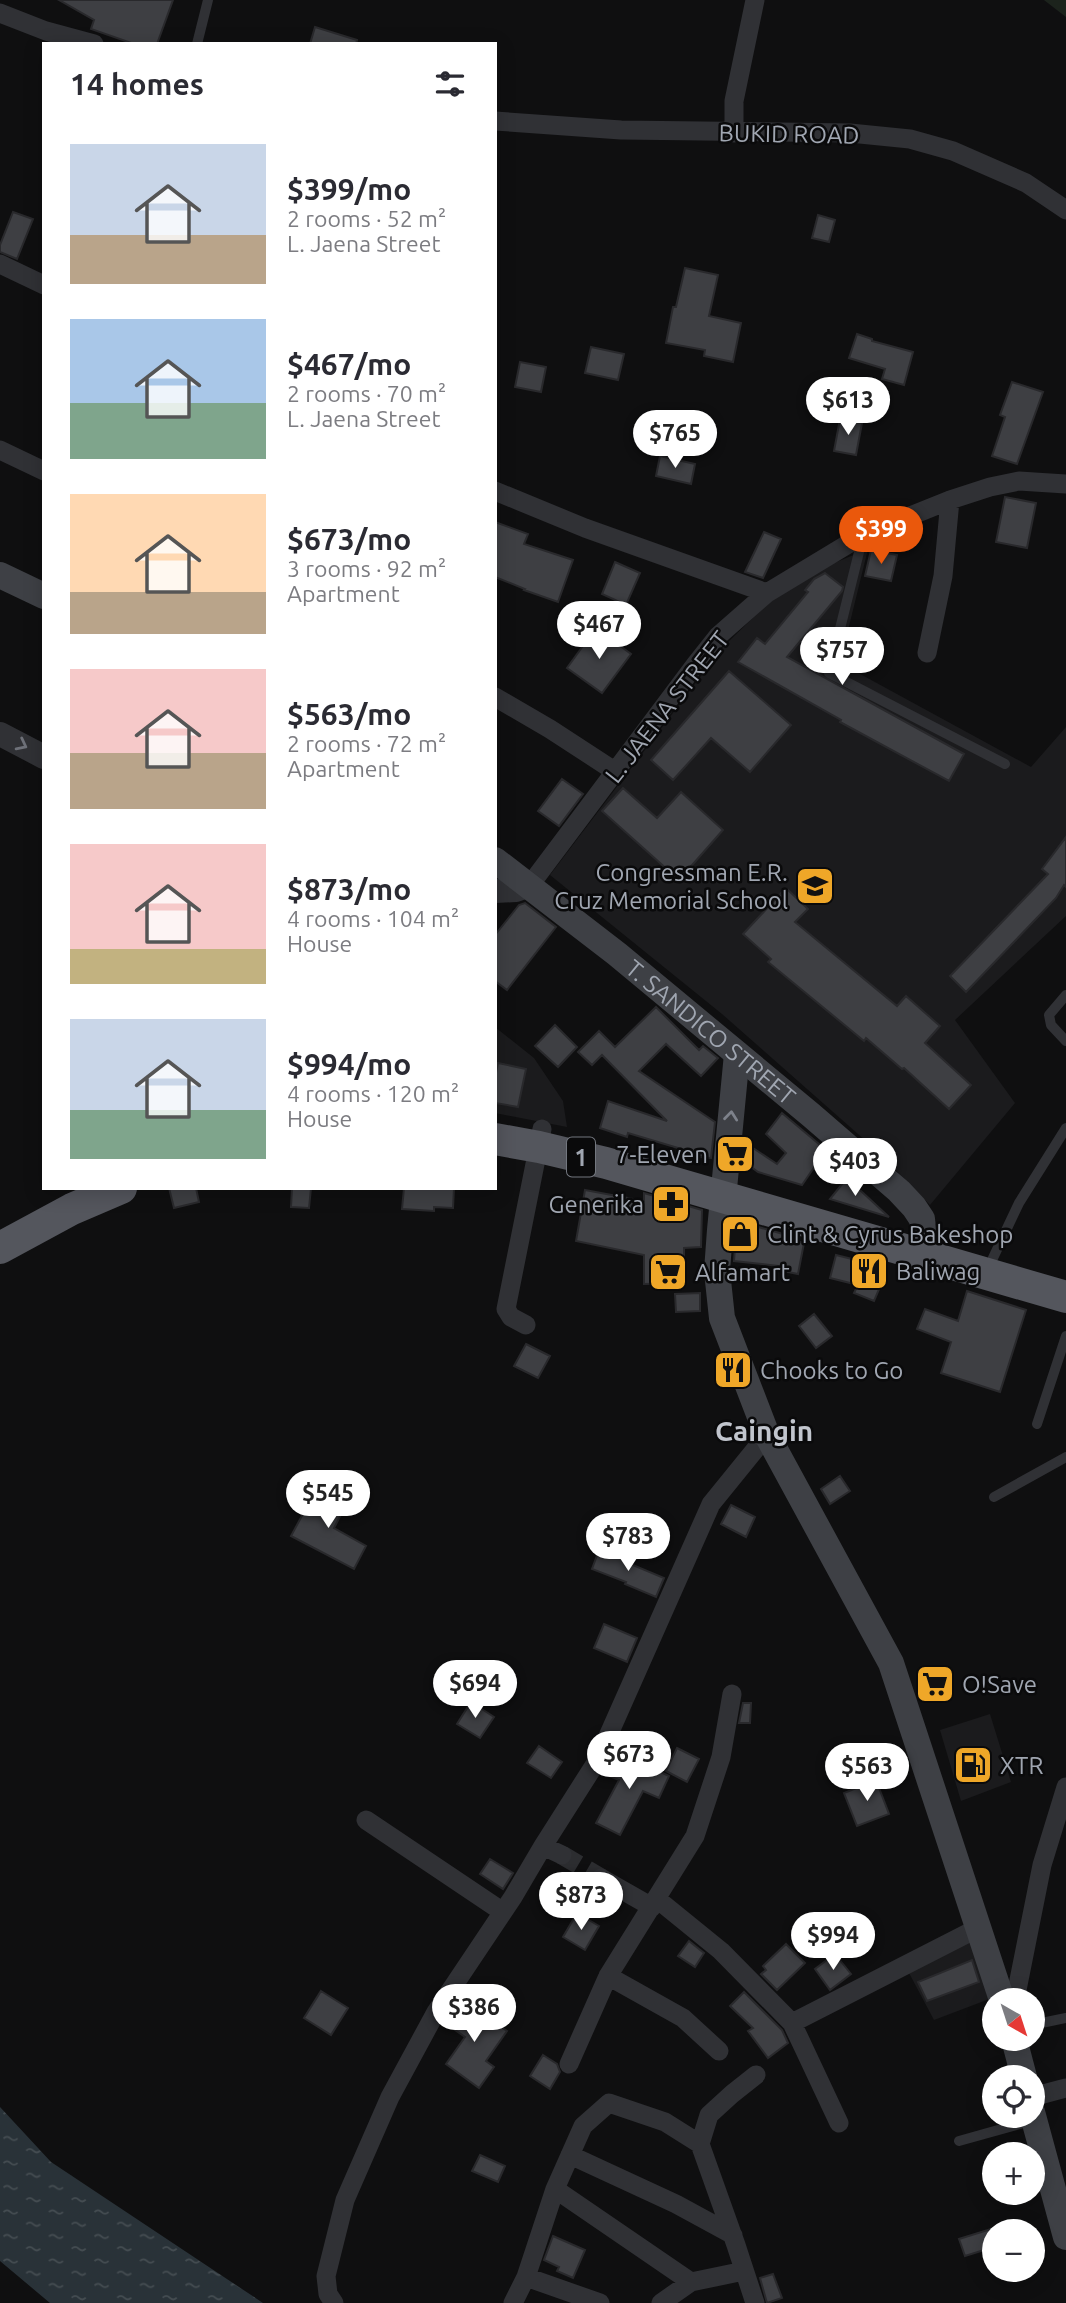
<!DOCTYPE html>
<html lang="en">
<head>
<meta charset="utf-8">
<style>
  :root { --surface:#fff; --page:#f2f2f3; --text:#2b2b33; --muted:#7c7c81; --accent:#ea580c }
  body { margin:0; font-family:Ubuntu,sans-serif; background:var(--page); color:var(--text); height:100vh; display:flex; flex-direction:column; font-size:26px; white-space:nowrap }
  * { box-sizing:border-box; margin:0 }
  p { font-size:23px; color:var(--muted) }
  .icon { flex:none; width:38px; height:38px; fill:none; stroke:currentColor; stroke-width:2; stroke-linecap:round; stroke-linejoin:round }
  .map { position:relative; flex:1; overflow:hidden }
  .panel { position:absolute; left:42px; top:42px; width:455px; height:1148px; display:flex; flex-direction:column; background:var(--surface); border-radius:0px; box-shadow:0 4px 18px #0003 }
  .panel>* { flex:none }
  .needle { width:46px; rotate:141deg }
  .buttons { position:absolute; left:982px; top:1988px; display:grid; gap:14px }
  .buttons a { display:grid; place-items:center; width:63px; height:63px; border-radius:50%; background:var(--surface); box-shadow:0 4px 18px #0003; font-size:35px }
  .price { position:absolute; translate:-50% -60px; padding:0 16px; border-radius:24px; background:#fff; color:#222; font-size:23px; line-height:46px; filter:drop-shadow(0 2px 4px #0008) }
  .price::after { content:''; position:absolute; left:50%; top:42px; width:21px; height:16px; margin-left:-10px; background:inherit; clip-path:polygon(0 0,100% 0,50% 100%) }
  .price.on { background:var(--accent); color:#fff }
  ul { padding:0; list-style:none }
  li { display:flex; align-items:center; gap:21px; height:175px; padding:0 28px }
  li span { display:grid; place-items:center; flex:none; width:196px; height:140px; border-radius:0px; color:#555 }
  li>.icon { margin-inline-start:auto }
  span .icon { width:84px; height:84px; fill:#fffc; stroke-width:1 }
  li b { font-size:30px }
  h2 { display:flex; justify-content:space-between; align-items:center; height:84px; padding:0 28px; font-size:30px }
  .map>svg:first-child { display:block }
  .built { fill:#1b1b1d }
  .cemetery { fill:url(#cemetery-stones) }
  .water { fill:url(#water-ripples) }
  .building { fill:#3e3f43; stroke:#29292c; stroke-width:2 }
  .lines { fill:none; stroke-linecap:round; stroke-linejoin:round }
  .minor-tunnel { stroke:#2c2d30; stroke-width:19; stroke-dasharray:19 10; stroke-linecap:butt }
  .service { stroke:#303135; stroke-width:10 }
  .minor { stroke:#303135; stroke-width:19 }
  .tertiary { stroke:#303135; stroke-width:24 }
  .secondary { stroke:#3e4045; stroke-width:26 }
  .trunk { stroke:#54565d; stroke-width:32 }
  .oneway { stroke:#6e7179 }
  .oneway2 { stroke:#7e828b }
  .labels { text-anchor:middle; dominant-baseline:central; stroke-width:5; stroke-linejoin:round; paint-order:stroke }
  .shield { fill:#0a0a0b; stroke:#73777f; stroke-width:2 }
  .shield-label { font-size:23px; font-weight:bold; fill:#a0a6b1 }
  .street-label { font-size:24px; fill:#a0a6b1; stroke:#0a0a0b }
  .poi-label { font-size:24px; fill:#a0a6b1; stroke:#0a0a0b; text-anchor:start }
  .quarter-label { font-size:28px; font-weight:bold; fill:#c1c5cd; stroke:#0a0a0b }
</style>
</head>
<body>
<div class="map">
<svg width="1066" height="2303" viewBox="0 0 1066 2303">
  <defs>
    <pattern id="cemetery-stones" width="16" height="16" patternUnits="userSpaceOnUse" patternTransform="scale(1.75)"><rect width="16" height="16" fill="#1c231c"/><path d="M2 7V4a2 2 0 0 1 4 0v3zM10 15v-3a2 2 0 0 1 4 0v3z" fill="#3a403b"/></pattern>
    <pattern id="water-ripples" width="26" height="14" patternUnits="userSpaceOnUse" patternTransform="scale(1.75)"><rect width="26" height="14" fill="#293238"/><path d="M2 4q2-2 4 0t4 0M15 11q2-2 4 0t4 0" fill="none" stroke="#454d52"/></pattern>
  </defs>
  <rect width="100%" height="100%" fill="#0f0f10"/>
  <path class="built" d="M868 549 840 663 1031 767 1066 727V916L955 1020 1015 1103 930 1205 875 1149 722 1014 550 875 723 647 764 607 805 575Z
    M495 1027 534 1058 563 1101 567 1127 495 1113Z
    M990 1714 1011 1782 961 1801 940 1730Z
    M973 1939 992 1998 934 2020 909 1973Z"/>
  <path class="cemetery" d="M1044 0H1066V17Z"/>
  <path class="water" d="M0 2107 51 2162 263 2303H50L0 2261Z"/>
  <path class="building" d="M59 0H173L157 44H134L91 29 94 20Z
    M315 27 357 40 356 44H310Z
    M13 212 33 219 17 259 0 252V245Z
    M818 215 835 220 829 242 812 238Z
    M685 268 718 275 709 316 741 323 733 362 704 356 705 350 666 343 673 307H676Z
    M857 334 872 339V341L913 352 904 385 882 379 885 369 849 358Z
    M591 347 624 354 618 380 585 373Z
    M520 362 546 367 541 392 515 387Z
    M1012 382 1043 392 1017 464 992 456 1005 417 1000 415Z
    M840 419 862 423 856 455 834 451Z
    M660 456 695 464 691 484 656 476Z
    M1005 497 1036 503 1027 548 996 542Z
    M495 522 528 534 524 544 573 560 558 602 524 590 525 589 495 577Z
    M764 532 781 539 763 578 745 572Z
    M871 550 897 555 891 581 865 576Z
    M615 562 640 573 626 605 602 594Z
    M825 573 843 587 842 591 787 657 964 754 949 781 840 722 841 720 738 662 757 638 765 644 808 592 805 590 814 579Z
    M596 628 631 654 602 693 567 668Z
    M729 671 791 725 750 772 711 738 673 780 651 760Z
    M562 779 583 794 559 826 538 811Z
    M623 788 657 818 681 792 723 830 679 880 602 811Z
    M1066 837V887L1064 885 1056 898 966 992 950 976 1048 874 1042 869Z
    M786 888 808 909 795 922 897 1006 906 996 940 1026 925 1043 971 1085 949 1109 904 1068 902 1069 866 1038 864 1041 768 962 771 959 743 934Z
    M525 903 556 927 507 990 495 981V935L519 905Z
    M656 1007 699 1050 703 1046 718 1058 701 1076 666 1044 639 1071 715 1122 711 1158 687 1156 688 1151 628 1133 627 1137 600 1128 608 1101 667 1121 602 1055 592 1065 578 1052 599 1031 615 1047Z
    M555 1025 577 1047 558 1067 535 1046Z
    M498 1063 526 1069 518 1107 495 1103V1077Z
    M782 1113 826 1150 802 1185 758 1172 750 1166 742 1165 744 1142 777 1164 786 1153 766 1134Z
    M847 1178 889 1217 830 1199Z
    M169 1188H196L199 1202 174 1208Z
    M292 1188H311L309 1208 291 1207Z
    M404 1188H454L453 1208 434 1207V1211L402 1209Z
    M585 1190 644 1201V1193L702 1210 701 1247 684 1248V1283L644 1284V1255L576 1241Z
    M737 1221 783 1234 782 1238 804 1243 798 1274 778 1270 779 1266 734 1261Z
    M836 1255 860 1261 886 1273 874 1301 854 1293 858 1285 830 1278Z
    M967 1291 1026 1310 1000 1392 941 1373 951 1342 917 1329 925 1309 958 1321Z
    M700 1293V1311L676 1312 675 1294Z
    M814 1314 832 1336 816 1348 799 1326Z
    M526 1344 550 1356 538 1378 514 1366Z
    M840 1476 850 1491 830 1504 821 1489Z
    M317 1488 347 1503 334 1528 366 1546 354 1569 291 1536Z
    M731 1505 755 1517 746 1537 721 1524Z
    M599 1550 629 1561 628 1563 664 1578 656 1597 625 1584 626 1582 592 1569Z
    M604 1624 637 1638 627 1662 594 1648Z
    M471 1702 494 1717 480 1738 457 1724Z
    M743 1703H751L750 1723H739Z
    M539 1746 562 1762 551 1778 527 1763Z
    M677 1748 699 1759 687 1782 666 1771Z
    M979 1748 988 1774 967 1783 957 1756Z
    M618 1752 669 1776 659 1798 643 1791 620 1835 596 1823 619 1780 607 1775Z
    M876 1780 889 1814 857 1826 844 1793Z
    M490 1859 513 1873 503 1889 480 1874Z
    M577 1913 599 1926 585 1950 563 1937Z
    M689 1941 704 1953 695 1967 678 1956Z
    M786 1944 805 1963 777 1990 761 1974 766 1970 763 1966Z
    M835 1954 851 1974 830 1990 815 1969Z
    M972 1960 979 1982 927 2001 918 1982Z
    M321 1991 348 2008 331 2035 304 2018Z
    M744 1992 782 2030 788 2043 768 2058 748 2031 753 2028 730 2006Z
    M464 2001 507 2031 486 2061 494 2067 479 2088 446 2064 465 2037 448 2025Z
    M543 2055 557 2064 560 2072 550 2089 530 2076Z
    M480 2155 505 2166 498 2182 472 2171Z
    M994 2228V2247L965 2256 959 2239Z
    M553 2236 585 2250 573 2278 557 2271 559 2267 544 2260Z
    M773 2274 782 2298 767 2303 760 2278Z"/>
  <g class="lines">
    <path class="minor-tunnel" d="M562 1855 601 1878"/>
    <path class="service" d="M197 44 208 0
      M863 536 829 673 1005 764
      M1066 995 1049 1015 1051 1025 1066 1041
      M993 1258 1019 1203 1066 1128
      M1037 1424 1066 1336
      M994 1497 1066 1457
      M1032 2025 1066 2018
      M959 2141 1034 2120"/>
    <path class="minor" d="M0 13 46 31 94 44
      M495 121 621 130 850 133 910 139 953 151 1026 183 1066 210
      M734 133V101L755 0
      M0 264 44 285
      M0 450 44 471
      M495 491 585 528 767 593
      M927 653 943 576 950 500
      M495 697 550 729 616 772
      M530 885 695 665 718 636 767 593 863 535 950 500 990 487 1019 481 1066 484
      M526 1325 511 1317 506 1309 542 1129
      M366 1820 503 1912
      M543 1846 562 1855
      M601 1878 652 1907
      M657 1899 721 1951 792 2023 978 1928
      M608 1976 683 2018 719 2051
      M1015 2000 1042 1865 1066 1787
      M792 2023 839 2123
      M569 2064 608 1976 695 1836 721 1757 732 1694
      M1032 2097 1066 2088
      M700 2144 709 2115 732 2094 756 2075
      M570 2155 676 2204 733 2235
      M555 2189 691 2282 661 2303
      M526 2277 600 2303
      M691 2282 744 2271
      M334 2303 328 2294 326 2276 345 2200 390 2097 436 2012 513 1897 543 1846 597 1761 711 1504 767 1435
      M513 2303 526 2277 555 2189 583 2126 609 2103 665 2122 700 2144 736 2245 755 2303"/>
    <path class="tertiary" d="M0 734 44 757
      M495 891 516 890 530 885"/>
    <g class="secondary">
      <path d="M0 575 44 596"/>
      <path id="s1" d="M495 860 617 954 811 1115 899 1191 914 1207 922 1219 924 1238 918 1255"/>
      <path d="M737 1054 720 1230 717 1271 722 1318 767 1435 891 1663 1002 2000"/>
      <path d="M1014 2039 1024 2077"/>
      <path d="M1032 2112 1066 2237"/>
    </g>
    <path class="trunk" d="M495 1139 539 1147 606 1163 1066 1297
      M0 1248 72 1209 121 1188"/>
  </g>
  <defs><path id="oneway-chevron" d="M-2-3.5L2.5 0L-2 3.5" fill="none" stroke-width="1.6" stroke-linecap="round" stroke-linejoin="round" transform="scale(1.75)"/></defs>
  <use class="oneway" href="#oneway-chevron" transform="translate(22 745) rotate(27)"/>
  <use class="oneway2" href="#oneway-chevron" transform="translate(731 1116) rotate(-84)"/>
  <defs>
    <symbol id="school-square" viewBox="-11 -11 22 22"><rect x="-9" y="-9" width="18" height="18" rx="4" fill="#efa728" stroke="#0a0a0b"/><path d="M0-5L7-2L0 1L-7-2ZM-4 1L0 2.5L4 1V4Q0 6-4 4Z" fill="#111"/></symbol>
    <symbol id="supermarket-square" viewBox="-11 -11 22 22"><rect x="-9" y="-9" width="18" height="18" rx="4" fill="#efa728" stroke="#0a0a0b"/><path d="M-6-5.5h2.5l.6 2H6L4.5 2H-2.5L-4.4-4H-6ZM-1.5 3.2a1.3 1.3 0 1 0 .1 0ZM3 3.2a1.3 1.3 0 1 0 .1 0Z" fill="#111"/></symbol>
    <symbol id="pharmacy-square" viewBox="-11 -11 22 22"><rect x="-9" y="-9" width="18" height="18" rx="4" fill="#efa728" stroke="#0a0a0b"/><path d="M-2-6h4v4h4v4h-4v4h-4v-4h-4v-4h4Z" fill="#111"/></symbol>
    <symbol id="shop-square" viewBox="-11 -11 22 22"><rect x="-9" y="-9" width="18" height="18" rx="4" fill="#efa728" stroke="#0a0a0b"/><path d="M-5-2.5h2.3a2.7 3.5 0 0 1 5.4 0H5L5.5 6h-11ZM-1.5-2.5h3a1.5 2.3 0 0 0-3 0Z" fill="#111"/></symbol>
    <symbol id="restaurant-square" viewBox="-11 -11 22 22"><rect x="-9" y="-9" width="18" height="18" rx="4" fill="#efa728" stroke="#0a0a0b"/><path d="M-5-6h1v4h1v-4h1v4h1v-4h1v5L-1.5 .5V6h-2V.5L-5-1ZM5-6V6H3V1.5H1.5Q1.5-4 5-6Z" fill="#111"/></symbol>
    <symbol id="fuel-square" viewBox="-11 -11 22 22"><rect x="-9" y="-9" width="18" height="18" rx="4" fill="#efa728" stroke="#0a0a0b"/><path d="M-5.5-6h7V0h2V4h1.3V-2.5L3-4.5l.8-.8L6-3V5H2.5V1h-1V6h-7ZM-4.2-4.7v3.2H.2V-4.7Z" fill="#111"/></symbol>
  </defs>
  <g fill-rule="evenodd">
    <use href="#school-square" x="793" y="864" width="44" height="44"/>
    <use href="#supermarket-square" x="713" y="1132" width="44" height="44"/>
    <use href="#pharmacy-square" x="649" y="1182" width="44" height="44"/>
    <use href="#shop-square" x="718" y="1212" width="44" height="44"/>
    <use href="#restaurant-square" x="847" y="1249" width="44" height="44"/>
    <use href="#supermarket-square" x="646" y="1250" width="44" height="44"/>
    <use href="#restaurant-square" x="711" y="1348" width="44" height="44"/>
    <use href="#supermarket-square" x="913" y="1662" width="44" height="44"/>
    <use href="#fuel-square" x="951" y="1743" width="44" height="44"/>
  </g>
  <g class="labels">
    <rect class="shield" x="567" y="1137.5" width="28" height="39" rx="5"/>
    <g class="shield-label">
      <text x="581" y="1157">1</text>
    </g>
    <g class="street-label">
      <text transform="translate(789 134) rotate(1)">BUKID ROAD</text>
      <text transform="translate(667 707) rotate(-52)">L. JAENA STREET</text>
      <text stroke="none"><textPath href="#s1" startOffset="276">T. SANDICO STREET</textPath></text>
    </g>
    <g class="poi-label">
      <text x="788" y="872" text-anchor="end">Congressman E.R.<tspan x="788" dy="28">Cruz Memorial School</tspan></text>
      <text x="708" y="1154" text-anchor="end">7-Eleven</text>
      <text x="644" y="1204" text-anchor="end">Generika</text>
      <text x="767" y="1234">Clint &amp; Cyrus Bakeshop</text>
      <text x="896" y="1271">Baliwag</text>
      <text x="695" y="1272">Alfamart</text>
      <text x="760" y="1370">Chooks to Go</text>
      <text x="962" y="1684">O!Save</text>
      <text x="1000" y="1765">XTR</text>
    </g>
    <g class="quarter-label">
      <text x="764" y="1430">Caingin</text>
    </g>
  </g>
</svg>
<div class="buttons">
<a><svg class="needle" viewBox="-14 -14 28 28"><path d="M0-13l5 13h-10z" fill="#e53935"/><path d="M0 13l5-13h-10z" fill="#7c7c81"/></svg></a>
<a><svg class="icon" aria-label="locate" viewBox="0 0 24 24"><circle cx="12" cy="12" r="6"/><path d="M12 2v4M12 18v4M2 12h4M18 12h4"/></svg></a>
<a>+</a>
<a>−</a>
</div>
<b class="price" style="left:848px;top:437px">$613</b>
<b class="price" style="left:675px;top:470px">$765</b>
<b class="price on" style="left:881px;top:566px">$399</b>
<b class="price" style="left:599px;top:661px">$467</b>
<b class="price" style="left:842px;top:687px">$757</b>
<b class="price" style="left:855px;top:1198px">$403</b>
<b class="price" style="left:328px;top:1530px">$545</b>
<b class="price" style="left:628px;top:1573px">$783</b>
<b class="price" style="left:475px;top:1720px">$694</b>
<b class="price" style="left:629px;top:1791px">$673</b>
<b class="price" style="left:867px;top:1803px">$563</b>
<b class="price" style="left:581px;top:1932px">$873</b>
<b class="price" style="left:833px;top:1972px">$994</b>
<b class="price" style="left:474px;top:2044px">$386</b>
<section class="panel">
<h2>14 homes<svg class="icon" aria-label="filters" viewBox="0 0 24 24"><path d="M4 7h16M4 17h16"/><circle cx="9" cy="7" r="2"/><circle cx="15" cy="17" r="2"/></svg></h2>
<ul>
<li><span style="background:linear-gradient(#c9d6e8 65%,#b9a48a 0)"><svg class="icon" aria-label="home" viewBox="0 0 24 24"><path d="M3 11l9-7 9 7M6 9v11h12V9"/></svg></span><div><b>$399/mo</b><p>2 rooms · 52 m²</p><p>L. Jaena Street</p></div></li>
<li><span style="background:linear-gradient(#a9c7e8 60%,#7fa58c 0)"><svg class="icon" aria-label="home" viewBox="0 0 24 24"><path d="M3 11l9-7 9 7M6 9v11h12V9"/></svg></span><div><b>$467/mo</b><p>2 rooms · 70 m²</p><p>L. Jaena Street</p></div></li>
<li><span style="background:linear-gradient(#ffd9b3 70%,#b9a48a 0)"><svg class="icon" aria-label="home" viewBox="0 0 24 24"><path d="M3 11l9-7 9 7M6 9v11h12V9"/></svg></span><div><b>$673/mo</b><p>3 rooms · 92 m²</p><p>Apartment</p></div></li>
<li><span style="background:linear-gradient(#f6c9c9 60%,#b9a48a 0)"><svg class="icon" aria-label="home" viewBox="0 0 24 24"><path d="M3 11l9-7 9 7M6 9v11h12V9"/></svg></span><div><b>$563/mo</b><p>2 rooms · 72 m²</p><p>Apartment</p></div></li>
<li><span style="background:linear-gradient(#f6c9c9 75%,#c2b280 0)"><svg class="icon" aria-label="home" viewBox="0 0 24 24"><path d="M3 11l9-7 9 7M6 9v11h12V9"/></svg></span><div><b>$873/mo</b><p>4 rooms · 104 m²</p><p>House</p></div></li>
<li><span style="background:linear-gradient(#c9d6e8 65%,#7fa58c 0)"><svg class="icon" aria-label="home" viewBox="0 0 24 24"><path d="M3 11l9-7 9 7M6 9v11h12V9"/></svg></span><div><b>$994/mo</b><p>4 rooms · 120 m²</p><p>House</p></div></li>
</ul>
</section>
</div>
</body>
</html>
